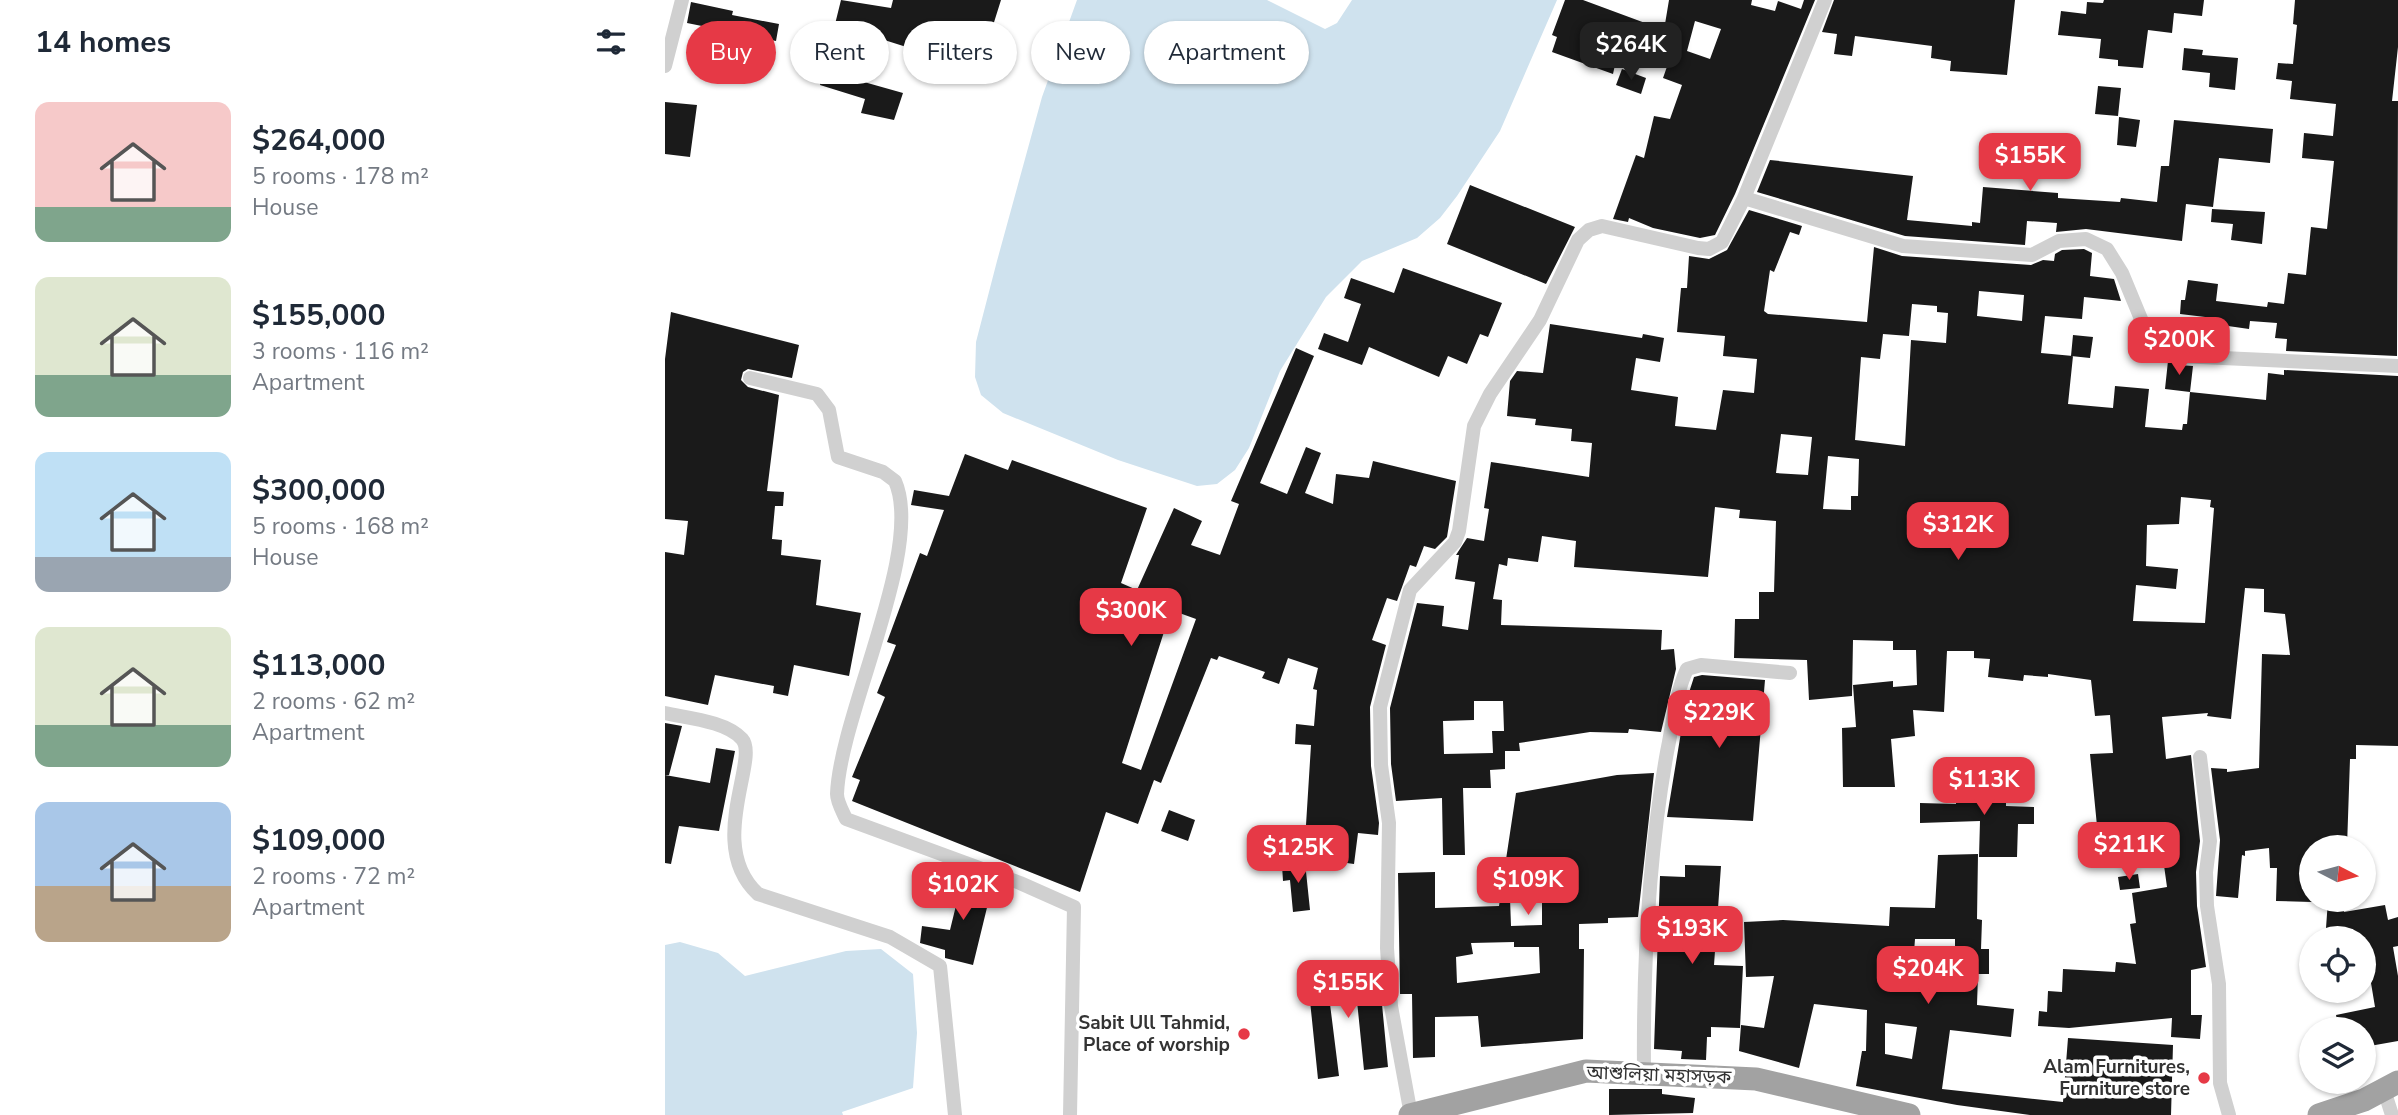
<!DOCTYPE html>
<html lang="en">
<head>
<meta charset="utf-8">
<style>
  :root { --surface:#fff; --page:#f6f6f7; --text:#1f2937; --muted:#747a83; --accent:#e63946 }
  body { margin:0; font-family:"Nunito Sans","Noto Sans Bengali",sans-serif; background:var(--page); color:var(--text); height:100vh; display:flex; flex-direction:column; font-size:26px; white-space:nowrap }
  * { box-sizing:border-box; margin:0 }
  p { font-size:23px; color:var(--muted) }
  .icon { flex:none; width:38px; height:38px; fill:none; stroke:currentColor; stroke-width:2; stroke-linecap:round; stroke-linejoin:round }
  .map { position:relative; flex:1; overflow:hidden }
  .side { display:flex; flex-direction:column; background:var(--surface); width:665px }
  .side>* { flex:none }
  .banner { position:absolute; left:21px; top:21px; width:665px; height:63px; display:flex; gap:14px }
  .needle { width:46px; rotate:96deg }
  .tools { position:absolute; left:1634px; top:835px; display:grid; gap:14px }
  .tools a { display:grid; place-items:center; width:77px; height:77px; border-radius:50%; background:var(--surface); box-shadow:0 2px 5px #0004; font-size:35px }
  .price { position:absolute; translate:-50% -60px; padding:0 16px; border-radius:14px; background:var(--accent); color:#fff; font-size:23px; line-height:46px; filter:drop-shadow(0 2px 4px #0008) }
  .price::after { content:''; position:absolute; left:50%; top:42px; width:21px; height:16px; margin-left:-10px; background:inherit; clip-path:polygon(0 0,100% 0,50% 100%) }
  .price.current { background:#222; color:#fff }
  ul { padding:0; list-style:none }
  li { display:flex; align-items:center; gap:21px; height:175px; padding:0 35px }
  li span { display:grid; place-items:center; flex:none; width:196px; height:140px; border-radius:14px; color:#555 }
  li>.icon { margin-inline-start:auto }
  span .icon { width:84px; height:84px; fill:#fffc; stroke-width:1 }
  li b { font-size:30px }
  h2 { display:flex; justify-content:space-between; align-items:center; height:84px; padding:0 35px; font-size:30px }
  .tag { padding:0 24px; border-radius:32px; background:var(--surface); box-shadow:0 2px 5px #0004; font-size:24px; line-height:63px }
  .tag.current { background:var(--accent); color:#fff }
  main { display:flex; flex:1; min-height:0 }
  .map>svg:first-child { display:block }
  .water { fill:#cfe2ee }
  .building { fill:#1a1a1a; fill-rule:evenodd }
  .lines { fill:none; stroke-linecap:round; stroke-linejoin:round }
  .minor { stroke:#d0d0d0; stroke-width:14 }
  .trunk { stroke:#a2a2a2; stroke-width:23 }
  .poi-dot { fill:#e63946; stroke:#fff; stroke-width:2.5 }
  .labels { text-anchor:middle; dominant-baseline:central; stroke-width:7; stroke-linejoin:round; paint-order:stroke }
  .poi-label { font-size:19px; font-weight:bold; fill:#333; stroke:#fff; text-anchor:end }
  .street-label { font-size:19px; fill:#333; stroke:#fff }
</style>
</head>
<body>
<main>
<section class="side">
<h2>14 homes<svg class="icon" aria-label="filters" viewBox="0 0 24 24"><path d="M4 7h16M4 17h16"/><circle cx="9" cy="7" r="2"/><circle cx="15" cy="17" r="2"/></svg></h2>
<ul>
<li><span style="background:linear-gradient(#f6c9c9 75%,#7fa58c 0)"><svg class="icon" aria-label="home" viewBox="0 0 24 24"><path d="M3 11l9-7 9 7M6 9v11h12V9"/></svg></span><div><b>$264,000</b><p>5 rooms · 178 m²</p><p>House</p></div></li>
<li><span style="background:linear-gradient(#dfe7d0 70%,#7fa58c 0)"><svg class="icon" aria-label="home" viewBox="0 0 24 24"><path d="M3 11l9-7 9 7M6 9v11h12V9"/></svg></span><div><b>$155,000</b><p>3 rooms · 116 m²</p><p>Apartment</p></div></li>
<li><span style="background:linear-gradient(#bfe0f5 75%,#9aa5b1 0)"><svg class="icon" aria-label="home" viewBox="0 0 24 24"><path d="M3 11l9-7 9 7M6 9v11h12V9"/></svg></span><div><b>$300,000</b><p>5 rooms · 168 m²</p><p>House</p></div></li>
<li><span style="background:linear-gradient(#dfe7d0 70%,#7fa58c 0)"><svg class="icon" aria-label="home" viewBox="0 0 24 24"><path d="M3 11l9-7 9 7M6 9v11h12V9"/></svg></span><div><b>$113,000</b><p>2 rooms · 62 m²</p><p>Apartment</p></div></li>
<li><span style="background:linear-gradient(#a9c7e8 60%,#b9a48a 0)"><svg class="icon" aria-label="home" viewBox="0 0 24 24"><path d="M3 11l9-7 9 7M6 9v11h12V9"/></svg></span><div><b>$109,000</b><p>2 rooms · 72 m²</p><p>Apartment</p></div></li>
</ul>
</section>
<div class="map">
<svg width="1733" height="1115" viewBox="0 0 1733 1115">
  <rect width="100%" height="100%" fill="#fff"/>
  <path class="water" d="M412 0H602L660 29 672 23 687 0H892L835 131 792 196 775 218 752 238 697 261 661 297 615 371 584 448 570 470 552 484 532 486 453 460 338 413 316 395 310 377 311 342 332 261 377 97Z
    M15 942 53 953 80 976 181 951 216 949 248 974 252 1033 248 1088 177 1112 178 1115H0V945Z"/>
  <path class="building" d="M176 0 226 8 228 0H336L314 70 213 38 199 82 238 93 229 120 196 113 200 99 155 85Z
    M900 0H918L999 30 1004 0H1087L1086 5 1110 11 1113 1 1136 9 1139 0H1150L1070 194 1050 235 1035 238 988 228 964 218 963 222 948 219 971 155 979 158 989 116 1005 119 1017 85 998 78 1005 58 956 37 948 74 887 52 892 37 887 35ZM1030 21 1056 29 1045 59 1022 51Z
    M1169 0H1350L1342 75 1285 71 1286 61 1266 58 1267 46 1190 36 1187 56 1169 54 1172 34 1157 32Z
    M1439 0H1539L1537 16 1509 13 1507 33 1483 30 1478 68 1453 66V60L1434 58 1436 39 1393 35 1396 11 1421 14 1422 2 1438 3Z
    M1630 0H1733V47L1727 101H1733L1732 356 1621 351 1622 339 1610 338 1612 323 1585 321 1584 329 1556 325 1557 319 1515 314 1516 300H1520L1523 280 1553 284 1551 301 1602 307 1603 302 1619 304 1623 273 1641 275 1646 227 1662 229 1669 161 1637 158 1639 133 1668 136 1671 104 1625 99 1627 81 1611 79 1613 63 1628 64 1632 25 1628 24Z
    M26 2 68 11 67 15 114 24 111 41 22 23Z
    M1519 48 1538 50 1537 55 1573 58 1570 90 1544 87 1545 73 1517 70Z
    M957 69 981 78 976 94 951 85Z
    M1433 86 1456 88 1453 116 1430 114Z
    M0 102 32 105 25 157 0 154Z
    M1454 117 1475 120 1471 147 1452 145Z
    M1509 120 1608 129 1605 163 1554 158 1548 207 1521 204 1517 241 1421 229 1391 232 1392 223 1362 221 1360 245 1240 236 1092 192 1105 160 1248 176 1242 220 1307 226V222L1315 223 1318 187 1393 193V198L1455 202 1456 198 1492 202 1496 166H1504Z
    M805 185 910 227 881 284 782 244Z
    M1547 209 1600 212 1597 244 1566 240 1568 224 1546 222Z
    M1084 210 1137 226 1134 235 1125 232 1109 272 1105 270 1099 311 1103 314 1202 322 1209 247 1237 256 1366 265 1378 260 1389 261 1390 254 1397 250 1419 249 1427 253 1425 276 1449 279 1456 301 1419 297 1417 319 1380 316 1376 353 1408 356 1403 404 1448 408 1450 386 1484 389 1480 427 1517 430 1518 424H1522L1525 392 1601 400 1603 373 1619 375V370L1733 376V746L1691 745V759H1685L1682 847H1647V902L1611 901 1612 868H1605L1604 848 1580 851V856L1577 855 1573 898 1551 896 1555 840 1546 768 1562 769V772L1594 768 1597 654 1625 655 1620 614 1599 612V589L1580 588 1566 719 1542 716 1543 713 1497 717 1501 759 1526 755 1535 841 1531 872 1532 906 1541 967 1526 970V1015H1537L1535 1039 1506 1037 1507 1018 1404 1028 1373 1026 1374 1011 1382 1012 1383 991 1397 992 1398 969 1450 972 1451 962 1471 964 1465 924 1471 923 1467 893 1502 887 1497 851 1477 853 1474 826H1432L1425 754 1448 753 1445 715 1430 716 1426 680 1383 674V677L1359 675 1358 681 1323 677 1325 659 1309 658V651H1282L1279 712 1248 710 1250 736 1226 739 1230 787H1178L1177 728 1191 727 1188 685 1228 681V687L1252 685 1251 650H1228V641L1188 640 1187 696 1144 700 1142 660 1069 658 1070 619H1094V592H1109L1111 521 1074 518 1075 510 1050 507 1043 577 909 567 911 541 877 536 873 562 843 558 842 566 834 564 828 599 837 600 836 625 997 630 996 650 1009 649 1011 669 996 732 964 729 963 733 925 732 854 743 855 751H840V769L825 770 826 788H798L800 855H778L777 798 731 801 726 764 725 708 752 603 779 606 777 626 803 630 810 582 790 579 794 555H791L802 538 819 541 824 509 819 508 826 462 924 477 927 443 906 441 907 429 870 425 871 419 842 416 845 381 852 371 878 373 885 324 977 338 978 334 999 338 995 362 971 358 966 390 1013 397 1010 426 1051 430 1058 390 1089 393 1092 359 1058 356 1060 336 1012 332 1016 288H1022L1024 256 1044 259 1062 250ZM1314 291 1359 295 1357 321 1312 316ZM1247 304 1272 306V312L1283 313 1281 343 1246 340 1240 446 1190 440 1196 357 1215 359 1218 334 1244 336ZM1116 434 1147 437 1143 475 1111 473ZM1163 456 1194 459 1193 496H1186V510L1158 509ZM1516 497 1546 500 1545 507 1549 508 1540 623 1468 621 1471 585 1511 589 1513 569 1481 566 1482 525 1514 524ZM809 701H838L839 731H827L828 753 779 754 778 721 809 720Z
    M738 268 837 303 823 337 815 334 802 364 783 356 774 377 704 347 697 365 653 349 659 333 683 342 696 304 679 298 686 278 729 293Z
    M6 312 134 345 127 378 83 369 78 372 76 380 83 387 114 395 102 491 119 492 118 506H110L107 539 117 540 116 555 156 560 151 605 196 613 184 676 129 665 123 696 108 693 109 686 50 675 43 705 0 696V552L19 555 23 521 0 519V359Z
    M1408 335 1428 337 1425 358 1406 356Z
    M631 348 649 356 595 483 622 494 641 447 656 453 640 493 668 504 671 474 704 478 708 461 791 481 782 537 770 549 759 546 751 567 745 565 732 601 722 598 707 640 721 645 705 707 706 766 714 823 713 835 693 833 689 864 639 857 646 745 630 744 631 724 649 726 652 690 648 689 653 668 623 658 614 684 597 678 600 672 554 656 552 660 546 658 496 783 489 780 473 824 441 812 415 892 187 801 195 780 187 777 220 697 212 693 231 645 222 642 255 553 262 556 279 510 246 505 249 490 284 496 300 454 343 470 347 460 482 508 456 583 472 590 509 508 537 521 526 545 555 555 574 504 566 501ZM506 610 531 619 476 770 457 763Z
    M1503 361 1513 365 1528 366 1525 392 1500 389Z
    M1037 675 1100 680 1088 821 1002 817 1021 702 1029 677Z
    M0 723 17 726 4 775H0Z
    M51 748 70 751 54 831 14 826 6 864 0 863V775L45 783Z
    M989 773 973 917 943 918V923L914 924V949H919L918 1039 816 1047 813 1016 770 1017V1057L748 1058 747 994H735L733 873 770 872V908L834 906 851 793 952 775ZM877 893V925L846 926 845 898ZM849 942V947H874L875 973 792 983 791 957 808 954 806 943Z
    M1326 779 1341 780V806L1369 807V824H1353L1352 857H1314L1315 821 1255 823V803L1291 804V786H1326Z
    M504 810 530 820 523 841 496 831Z
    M1313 854 1312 919 1317 920 1316 949H1324V974H1313L1312 1005 1349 1009 1346 1037 1285 1030 1277 1089 1398 1102 1403 1038 1508 1045 1506 1115H1365L1292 1105 1191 1086 1197 1051H1201L1202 1010 1149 1004 1134 1068 1074 1051 1076 1025 1099 1028 1109 976 1081 977 1079 922 1118 920 1224 926 1225 907 1270 908 1273 855ZM1250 939H1290V975H1283V980L1247 979ZM1220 1023 1252 1027 1247 1059 1220 1054Z
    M640 862 645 910 628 912 625 880 618 881 617 865Z
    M1020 865 1056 866 1049 965 1078 966 1075 1028 1046 1027V1037H1042L1041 1060 1016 1059 1017 1051 989 1049 995 876 1020 877Z
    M299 873 328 883 308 965 280 958V950L255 943 257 926 285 930Z
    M1473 874 1475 888 1455 890 1453 877Z
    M1663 900H1680L1679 912 1720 905 1723 920 1733 917V946L1728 947 1733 976V1041L1699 1047V1029H1674L1671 1015 1710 1007 1705 977 1699 978V938H1690L1688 929 1661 928Z
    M714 973 723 1067 699 1070 692 1001 665 1004 674 1076 653 1079 643 981Z
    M944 1089H997V1094L1030 1098 1028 1113 944 1115Z"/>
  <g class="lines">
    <path class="minor" d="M0 66 17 0
      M1079 198 1238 246 1367 255 1394 241 1421 239 1442 249 1457 273 1481 331 1514 356 1733 366
      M85 378 152 394 164 410 173 457 218 472 230 481C260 549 175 714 172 794 172 802 178 812 181 819L355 883 409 907 405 1115
      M0 713C22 718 61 721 77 739 95 759 40 845 93 894L225 937 275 966 290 1115
      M1535 757 1545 841 1541 872 1542 906 1554 984 1555 1083 1564 1115
      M979 1073C978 965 983 858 1002 752 1008 724 1010 695 1022 669L1036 665 1125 673
      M1719 1090 1727 1115
      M746 1115 726 1006 722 948 724 823 716 765 715 707 745 590 790 542 794 531 809 426 825 394 875 320 913 240 924 230 937 226 1033 248 1044 249 1057 242 1079 198 1160 0"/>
    <path class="trunk" d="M745 1115 921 1071 1091 1079 1244 1115
      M1654 1115 1699 1100 1733 1082"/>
  </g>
  <g class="poi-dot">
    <circle cx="579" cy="1034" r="7"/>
    <circle cx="1539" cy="1078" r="7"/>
  </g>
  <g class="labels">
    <g class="poi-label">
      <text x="565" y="1023">Sabit Ull Tahmid,<tspan x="565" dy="22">Place of worship</tspan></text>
      <text x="1525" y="1067">Alam Furnitures,<tspan x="1525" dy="22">Furniture store</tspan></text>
    </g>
    <g class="street-label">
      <text transform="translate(994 1075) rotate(2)">আশুলিয়া মহাসড়ক</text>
    </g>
  </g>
</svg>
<div class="tools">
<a><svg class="needle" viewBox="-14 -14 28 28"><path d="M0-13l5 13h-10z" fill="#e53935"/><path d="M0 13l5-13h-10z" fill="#747a83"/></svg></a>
<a><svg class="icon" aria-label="locate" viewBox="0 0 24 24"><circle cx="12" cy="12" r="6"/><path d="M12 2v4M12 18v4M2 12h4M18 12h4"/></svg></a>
<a><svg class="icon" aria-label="layers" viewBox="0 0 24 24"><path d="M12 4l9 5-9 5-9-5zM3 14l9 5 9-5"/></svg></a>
</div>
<b class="price current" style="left:966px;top:82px">$264K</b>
<b class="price" style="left:1365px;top:193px">$155K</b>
<b class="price" style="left:1514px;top:377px">$200K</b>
<b class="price" style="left:1293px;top:562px">$312K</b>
<b class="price" style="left:466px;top:648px">$300K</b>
<b class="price" style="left:1054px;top:750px">$229K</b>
<b class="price" style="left:1319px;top:817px">$113K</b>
<b class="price" style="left:1464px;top:882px">$211K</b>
<b class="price" style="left:633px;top:885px">$125K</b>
<b class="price" style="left:863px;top:917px">$109K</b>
<b class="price" style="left:298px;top:922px">$102K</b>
<b class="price" style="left:1027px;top:966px">$193K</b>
<b class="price" style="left:1263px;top:1006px">$204K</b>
<b class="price" style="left:683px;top:1020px">$155K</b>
<div class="banner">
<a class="tag current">Buy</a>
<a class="tag">Rent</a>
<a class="tag">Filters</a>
<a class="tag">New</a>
<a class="tag">Apartment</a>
</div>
</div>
</main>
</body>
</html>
